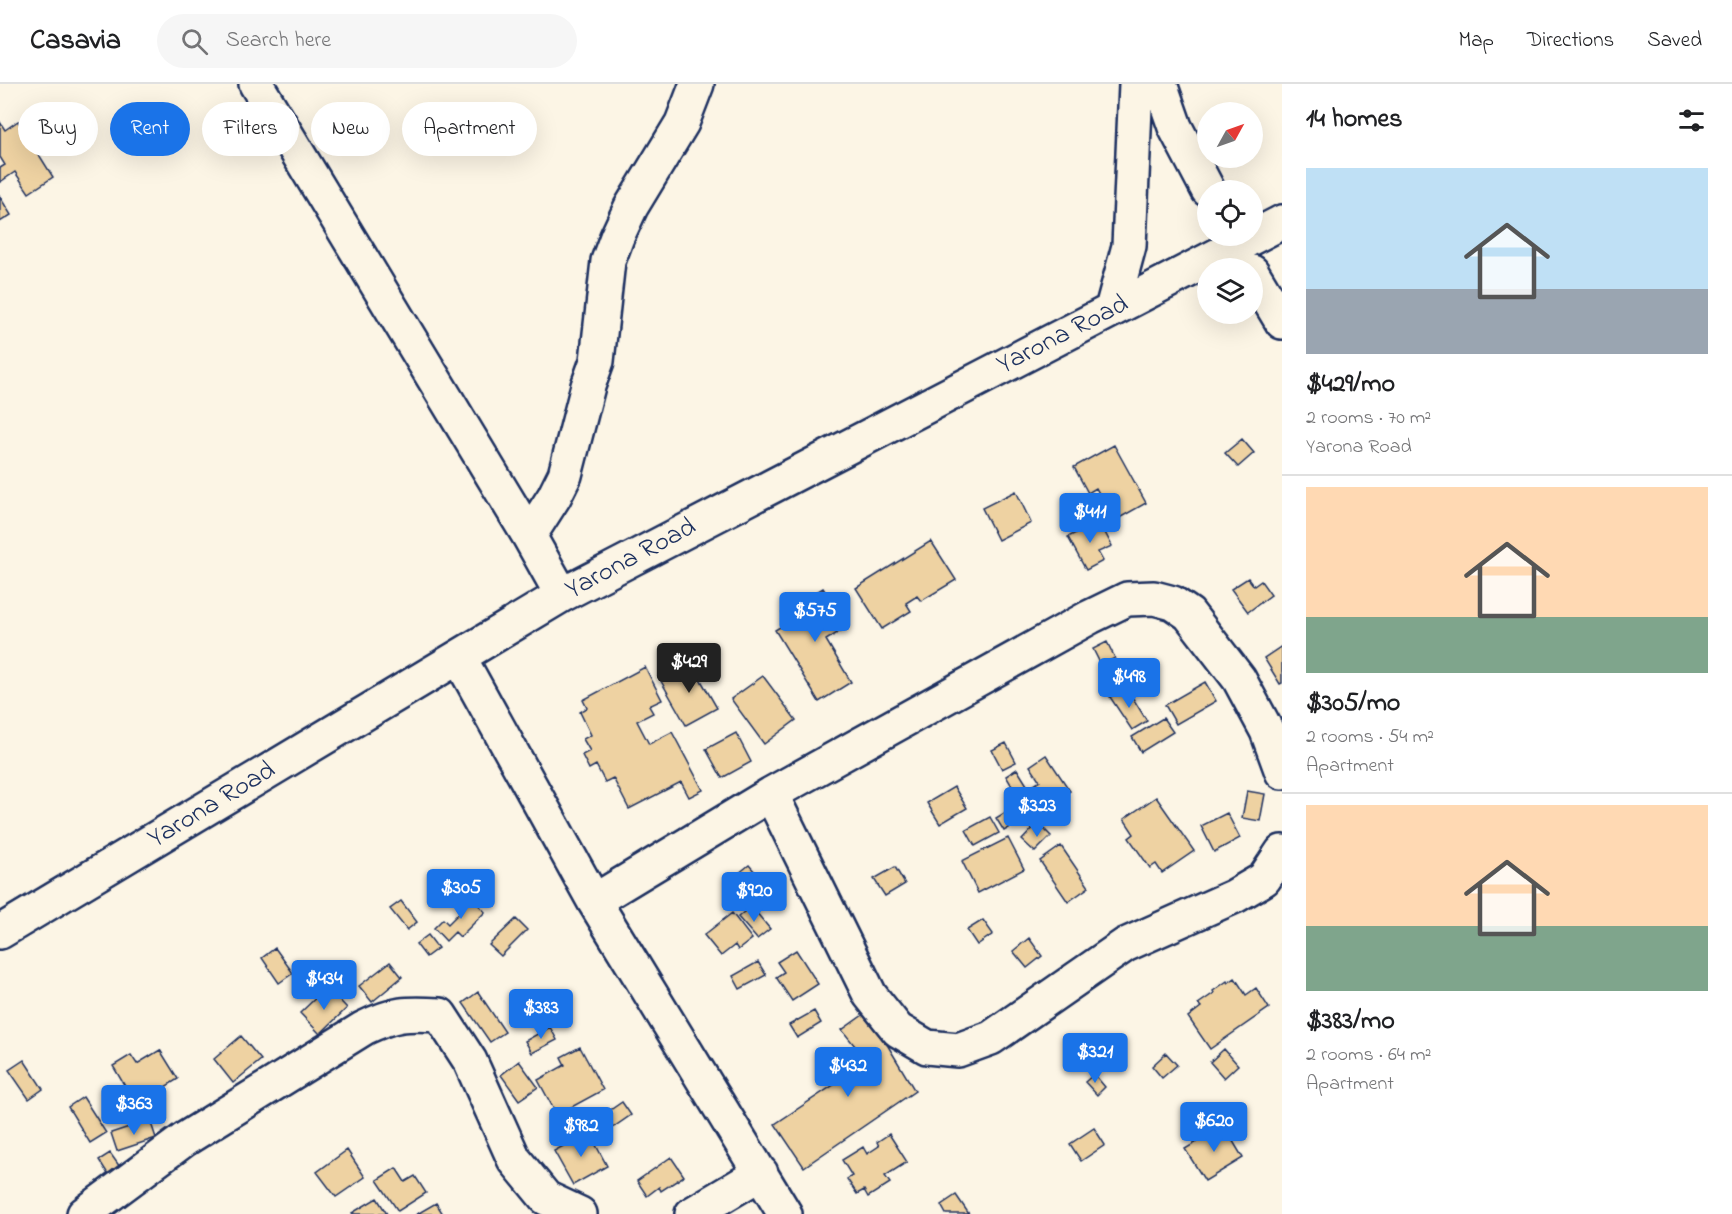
<!DOCTYPE html>
<html lang="en">
<head>
<meta charset="utf-8">
<style>
  :root { --surface:#fff; --page:#f6f6f6; --text:#202124; --muted:#757577; --line:#e0e0e0; --accent:#1a73e8 }
  body { margin:0; font-family:"Indie Flower",sans-serif; background:var(--page); color:var(--text); height:100vh; display:flex; flex-direction:column; font-size:22px; white-space:nowrap }
  * { box-sizing:border-box; margin:0 }
  p { font-size:20px; color:var(--muted) }
  .icon { flex:none; width:33px; height:33px; fill:none; stroke:currentColor; stroke-width:2; stroke-linecap:round; stroke-linejoin:round }
  .map { position:relative; flex:1; overflow:hidden }
  .drawer { display:flex; flex-direction:column; background:var(--surface); width:450px }
  .drawer>* { flex:none }
  .banner { position:absolute; left:18px; top:18px; width:570px; height:54px; display:flex; gap:12px }
  .needle { width:39px; rotate:50deg }
  .fabs { position:absolute; left:1197px; top:18px; display:grid; gap:12px }
  .fabs a { display:grid; place-items:center; width:66px; height:66px; border-radius:50%; background:var(--surface); box-shadow:0 6px 24px #0002; font-size:30px }
  .price { position:absolute; translate:-50% -51px; padding:0 14px; border-radius:6px; background:var(--accent); color:#fff; font-size:20px; line-height:39px; filter:drop-shadow(0 2px 3px #0008) }
  .price::after { content:''; position:absolute; left:50%; top:36px; width:18px; height:14px; margin-left:-9px; background:inherit; clip-path:polygon(0 0,100% 0,50% 100%) }
  .price.selected { background:#222; color:#fff }
  ul { padding:0; list-style:none }
  li { display:grid; align-content:center; gap:12px; height:318px; padding:0 24px }
  li+li { border-top:2px solid var(--line) }
  li span { display:grid; place-items:center; height:186px; border-radius:0px; color:#555 }
  li>.icon { margin-inline-start:auto }
  span .icon { width:108px; height:108px; fill:#fffc; stroke-width:1 }
  li b { font-size:26px }
  h2 { display:flex; justify-content:space-between; align-items:center; height:72px; padding:0 24px; font-size:26px }
  .pill { padding:0 21px; border-radius:27px; background:var(--surface); box-shadow:0 6px 24px #0002; font-size:21px; line-height:54px }
  .pill.selected { background:var(--accent); color:#fff }
  header { display:flex; align-items:center; gap:36px; box-sizing:border-box; height:84px; padding:0 30px; background:var(--surface); border-bottom:2px solid var(--line) }
  header strong { font-size:28px }
  nav { display:flex; gap:33px; margin-inline-start:auto; font-size:21px }
  .search { width:420px; height:54px; background:var(--page); display:flex; align-items:center; gap:15px; box-sizing:border-box; padding:0 21px; border-radius:33px; color:var(--muted); font-size:22px }
  main { display:flex; flex:1; min-height:0 }
  .map>svg:first-child { display:block }
  .building { fill:#eed2a2; stroke:#1b2f5e; stroke-width:1.5 }
  .lines { fill:none; stroke-linecap:round; stroke-linejoin:round }
  .minor-casing { stroke:#1b2f5e; stroke-width:38 }
  .minor { stroke:#fcf5e5; stroke-width:33 }
  .labels { text-anchor:middle; dominant-baseline:central; stroke-width:6; stroke-linejoin:round; paint-order:stroke }
  .street-label { font-size:27px; fill:#1b2f5e; stroke:#fcf5e5 }
</style>
</head>
<body>
<header>
<strong>Casavia</strong>
<div class="search"><svg class="icon" aria-label="search" viewBox="0 0 24 24"><circle cx="10" cy="10" r="6"/><path d="M15 15l6 6"/></svg>Search here</div>
<nav><a>Map</a><a>Directions</a><a>Saved</a></nav>
</header>
<main>
<div class="map">
<svg width="1282" height="1130" viewBox="0 0 1282 1130">
  <rect width="100%" height="100%" fill="#fcf5e5"/>
  <filter id="ink" filterUnits="userSpaceOnUse"><feTurbulence type="fractalNoise" baseFrequency=".0167" numOctaves="2"/><feDisplacementMap in="SourceGraphic" scale="12" xChannelSelector="R" yChannelSelector="G"/><feConvolveMatrix kernelMatrix="1 2 1 2 8 2 1 2 1" color-interpolation-filters="sRGB"/></filter>
  <g filter="url(#ink)">
    <path class="building" d="M18 37 53 93 29 109 15 88 0 98V84L5 81 0 73V38L5 46Z
      M0 113 11 131 0 138Z
      M1242 355 1254 369 1238 383 1225 369Z
      M1114 361 1146 419 1114 437 1096 404 1088 409 1074 383Z
      M1016 407 1031 439 998 456 982 424Z
      M1099 437 1112 462 1098 468 1103 477 1086 486 1068 453Z
      M931 457 956 496 921 517 917 512 906 519 911 527 882 545 856 504Z
      M1248 494 1254 502 1261 497 1271 511 1248 528 1231 505Z
      M823 504 847 543 826 556 851 598 819 618 775 546 787 539 782 529Z
      M1107 558 1115 574 1101 581 1093 565Z
      M1282 562V599L1280 600 1264 574Z
      M691 579 717 624 686 641 661 597Z
      M645 583 662 616 649 622 653 629 637 637 649 660 672 648 703 706 689 713 681 698 629 725 613 694 605 698 596 681 589 685 582 671 590 667 583 655 591 651 580 628 587 624 583 616Z
      M763 592 796 636 764 660 731 615Z
      M1205 598 1216 617 1176 640 1165 621Z
      M1126 603 1147 637 1132 646 1110 613Z
      M1163 634 1173 648 1141 668 1132 653Z
      M736 649 751 678 722 694 706 665Z
      M1006 659 1016 678 1002 685 992 666Z
      M1046 671 1070 707 1047 722 1034 701 1040 697 1030 682Z
      M1017 685 1032 709 1017 719 1008 705 1012 702 1006 692Z
      M954 703 967 724 940 740 927 719Z
      M1247 707 1265 710 1260 737 1242 734Z
      M1036 710 1044 723 1004 747 996 734Z
      M1156 713 1194 767 1162 789 1156 780 1150 784 1129 754 1134 750 1124 735Z
      M1227 729 1240 754 1214 768 1201 742Z
      M990 733 999 749 975 762 966 746Z
      M1038 739 1051 752 1035 768 1022 756Z
      M1008 754 1024 785 978 809 962 777Z
      M1061 762 1089 803 1068 818 1040 777Z
      M749 781 768 803 757 813 746 800 741 804 733 794Z
      M895 783 905 800 885 812 874 795Z
      M470 811 485 828 460 853 455 848 446 857 434 844 443 835 448 840 461 827 458 823Z
      M401 817 417 838 407 846 390 825Z
      M751 822 770 845 757 855 738 833Z
      M732 829 752 855 738 866 735 861 721 872 704 851Z
      M516 835 527 846 501 872 489 861Z
      M983 836 993 850 977 861 967 846Z
      M428 851 438 864 426 873 416 860Z
      M1029 854 1042 872 1027 884 1013 867Z
      M275 864 293 889 279 899 262 874Z
      M796 866 818 900 792 917 776 893 784 888 777 878Z
      M390 878 402 893 372 918 359 902Z
      M758 878 766 891 740 905 733 892Z
      M1235 894 1246 911 1256 904 1269 924 1210 965 1188 933 1201 923 1198 920 1214 909 1213 907 1227 897 1228 899Z
      M327 903 347 924 320 950 300 929Z
      M478 908 505 948 490 958 463 919Z
      M814 927 821 939 797 954 789 941Z
      M863 931 888 962 915 1007 804 1083 775 1040 868 978 842 946Z
      M550 943 557 956 532 969 525 957Z
      M241 952 261 976 233 999 214 975Z
      M580 963 603 1006 557 1031 538 996 565 981 561 973Z
      M1224 965 1238 981 1224 994 1210 978Z
      M160 966 178 995 136 1021 113 982 131 971 137 980Z
      M1166 969 1177 981 1162 994 1152 982Z
      M24 976 43 1005 29 1015 9 986Z
      M519 977 538 1003 519 1016 501 991Z
      M1094 990 1105 1003 1097 1011 1085 998Z
      M83 1013 106 1049 90 1059 68 1023Z
      M622 1018 631 1031 605 1049 596 1036Z
      M150 1036 156 1054 117 1067 111 1049Z
      M1224 1042 1243 1074 1205 1097 1185 1065Z
      M1094 1044 1105 1061 1081 1077 1070 1060Z
      M589 1048 607 1082 573 1101 554 1067Z
      M889 1050 907 1078 885 1092 890 1099 868 1113 864 1106 857 1110 847 1095 852 1092 842 1076 863 1063 867 1070 879 1062 877 1058Z
      M347 1066 365 1093 336 1113 317 1088Z
      M110 1069 120 1083 108 1090 99 1076Z
      M671 1073 684 1092 661 1107 659 1103 647 1112 637 1097Z
      M396 1084 405 1098 415 1092 426 1109 398 1127 377 1096Z
      M956 1111 969 1130H946L941 1121Z
      M377 1114 387 1130H353L352 1129Z
      M436 1119 443 1130H417Z"/>
    <g class="lines">
      <defs>
        <path id="minor" d="M256 0 529 452 562 511
          M1160 0 1175 43 1208 106
          M1252 188 1282 238
          M1112 225 1129 162 1136 0
          M529 452 554 413 565 391 588 302 597 277 608 177 617 153 631 123 682 39 697 0
          M459 573 594 817 785 1130
          M771 710 870 911 898 946 927 963 958 966 991 954 1125 861 1235 812 1264 795 1282 768
          M594 817 771 710 1090 533 1127 515 1154 514 1173 519 1189 530 1239 595 1267 647 1282 688
          M0 848 562 511 1282 138
          M84 1130 185 1055 364 944C395 929 406 929 440 931L470 977 514 1075 546 1114 580 1130
          M692 1130 761 1089"/>
      </defs>
      <use href="#minor" class="minor-casing"/>
      <use href="#minor" class="minor"/>
    </g>
  </g>
  <g class="labels">
    <g class="street-label">
      <text transform="translate(1063 251) rotate(-27)">Yarona Road</text>
      <text transform="translate(631 475) rotate(-28)">Yarona Road</text>
      <text transform="translate(212 721) rotate(-31)">Yarona Road</text>
    </g>
  </g>
</svg>
<div class="fabs">
<a><svg class="needle" viewBox="-14 -14 28 28"><path d="M0-13l5 13h-10z" fill="#e53935"/><path d="M0 13l5-13h-10z" fill="#757577"/></svg></a>
<a><svg class="icon" aria-label="locate" viewBox="0 0 24 24"><circle cx="12" cy="12" r="6"/><path d="M12 2v4M12 18v4M2 12h4M18 12h4"/></svg></a>
<a><svg class="icon" aria-label="layers" viewBox="0 0 24 24"><path d="M12 4l9 5-9 5-9-5zM3 14l9 5 9-5"/></svg></a>
</div>
<b class="price" style="left:1090px;top:460px">$411</b>
<b class="price" style="left:815px;top:559px">$575</b>
<b class="price selected" style="left:689px;top:610px">$429</b>
<b class="price" style="left:1129px;top:625px">$498</b>
<b class="price" style="left:1037px;top:754px">$323</b>
<b class="price" style="left:461px;top:836px">$305</b>
<b class="price" style="left:754px;top:839px">$920</b>
<b class="price" style="left:324px;top:927px">$434</b>
<b class="price" style="left:541px;top:956px">$383</b>
<b class="price" style="left:1095px;top:1000px">$321</b>
<b class="price" style="left:848px;top:1014px">$432</b>
<b class="price" style="left:134px;top:1052px">$363</b>
<b class="price" style="left:1214px;top:1069px">$620</b>
<b class="price" style="left:581px;top:1074px">$982</b>
<div class="banner">
<a class="pill">Buy</a>
<a class="pill selected">Rent</a>
<a class="pill">Filters</a>
<a class="pill">New</a>
<a class="pill">Apartment</a>
</div>
</div>
<section class="drawer">
<h2>14 homes<svg class="icon" aria-label="filters" viewBox="0 0 24 24"><path d="M4 7h16M4 17h16"/><circle cx="9" cy="7" r="2"/><circle cx="15" cy="17" r="2"/></svg></h2>
<ul>
<li><span style="background:linear-gradient(#bfe0f5 65%,#9aa5b1 0)"><svg class="icon" aria-label="home" viewBox="0 0 24 24"><path d="M3 11l9-7 9 7M6 9v11h12V9"/></svg></span><div><b>$429/mo</b><p>2 rooms · 70 m²</p><p>Yarona Road</p></div></li>
<li><span style="background:linear-gradient(#ffd9b3 70%,#7fa58c 0)"><svg class="icon" aria-label="home" viewBox="0 0 24 24"><path d="M3 11l9-7 9 7M6 9v11h12V9"/></svg></span><div><b>$305/mo</b><p>2 rooms · 54 m²</p><p>Apartment</p></div></li>
<li><span style="background:linear-gradient(#ffd9b3 65%,#7fa58c 0)"><svg class="icon" aria-label="home" viewBox="0 0 24 24"><path d="M3 11l9-7 9 7M6 9v11h12V9"/></svg></span><div><b>$383/mo</b><p>2 rooms · 64 m²</p><p>Apartment</p></div></li>
</ul>
</section>
</main>
</body>
</html>
